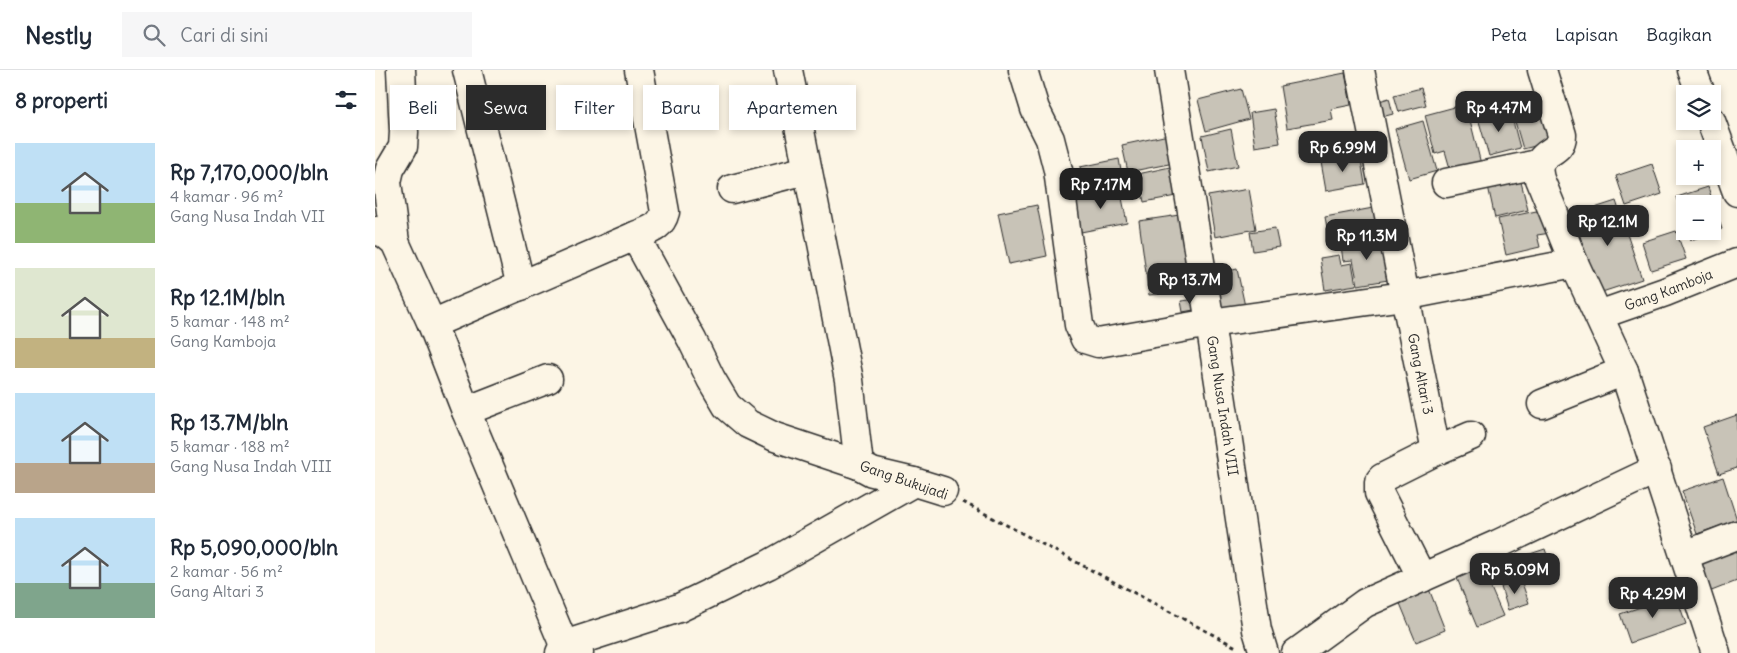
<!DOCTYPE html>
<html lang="id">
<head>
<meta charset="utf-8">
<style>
  :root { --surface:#fff; --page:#f6f6f7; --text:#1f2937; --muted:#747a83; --line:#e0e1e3; --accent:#2b2b2b }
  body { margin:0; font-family:Delius,sans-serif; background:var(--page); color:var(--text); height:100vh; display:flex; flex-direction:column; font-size:19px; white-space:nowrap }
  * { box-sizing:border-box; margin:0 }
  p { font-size:16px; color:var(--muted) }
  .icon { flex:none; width:28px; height:28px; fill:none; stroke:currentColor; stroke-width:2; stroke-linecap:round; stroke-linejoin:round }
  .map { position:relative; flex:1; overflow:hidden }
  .drawer { display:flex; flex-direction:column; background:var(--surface); width:375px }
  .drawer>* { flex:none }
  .banner { position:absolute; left:15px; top:15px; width:475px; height:45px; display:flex; gap:10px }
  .fabs { position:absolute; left:1301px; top:15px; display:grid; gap:10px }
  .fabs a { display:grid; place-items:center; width:45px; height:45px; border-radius:0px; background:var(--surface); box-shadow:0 2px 8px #0003; font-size:25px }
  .price { position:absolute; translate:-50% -42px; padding:0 11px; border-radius:10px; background:var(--accent); color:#fff; font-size:16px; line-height:32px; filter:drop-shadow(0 1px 2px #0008) }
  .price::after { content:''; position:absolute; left:50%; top:30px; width:15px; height:11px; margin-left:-8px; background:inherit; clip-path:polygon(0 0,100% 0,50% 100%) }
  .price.active { background:#222; color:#fff }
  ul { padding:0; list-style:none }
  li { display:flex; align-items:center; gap:15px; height:125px; padding:0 15px }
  li span { display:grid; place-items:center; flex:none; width:140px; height:100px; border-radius:0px; color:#555 }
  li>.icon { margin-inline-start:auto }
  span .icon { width:60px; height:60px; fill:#fffc; stroke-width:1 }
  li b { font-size:21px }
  h2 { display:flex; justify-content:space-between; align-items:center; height:60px; padding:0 15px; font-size:21px }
  .chip { padding:0 18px; border-radius:0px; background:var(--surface); box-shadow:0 2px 8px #0003; font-size:18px; line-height:45px }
  .chip.active { background:var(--accent); color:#fff }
  header { display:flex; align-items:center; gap:30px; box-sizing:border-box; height:70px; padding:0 25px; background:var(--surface); border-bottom:1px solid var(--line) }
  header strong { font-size:24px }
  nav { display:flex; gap:28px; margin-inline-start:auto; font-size:18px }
  .search { width:350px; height:45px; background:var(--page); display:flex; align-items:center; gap:12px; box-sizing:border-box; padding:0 18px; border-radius:0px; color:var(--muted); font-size:19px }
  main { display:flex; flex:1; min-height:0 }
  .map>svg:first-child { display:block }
  .building { fill:#c8c3b7; stroke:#2b2b2b }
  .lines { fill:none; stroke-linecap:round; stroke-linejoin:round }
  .minor-casing { stroke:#2b2b2b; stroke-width:31 }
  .path { stroke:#2b2b2b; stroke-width:3; stroke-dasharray:4 4; stroke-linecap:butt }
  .minor { stroke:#fcf5e5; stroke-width:28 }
  .labels { text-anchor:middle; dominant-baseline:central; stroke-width:4.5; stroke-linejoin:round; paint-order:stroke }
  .street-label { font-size:14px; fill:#2b2b2b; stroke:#fcf5e5 }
</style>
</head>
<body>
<header>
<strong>Nestly</strong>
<div class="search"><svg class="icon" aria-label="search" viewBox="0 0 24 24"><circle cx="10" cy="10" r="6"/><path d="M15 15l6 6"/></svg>Cari di sini</div>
<nav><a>Peta</a><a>Lapisan</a><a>Bagikan</a></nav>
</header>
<main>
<section class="drawer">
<h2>8 properti<svg class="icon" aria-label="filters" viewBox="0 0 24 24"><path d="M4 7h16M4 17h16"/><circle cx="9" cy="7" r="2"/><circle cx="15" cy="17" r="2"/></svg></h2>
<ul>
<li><span style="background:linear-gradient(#bfe0f5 60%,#8fb573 0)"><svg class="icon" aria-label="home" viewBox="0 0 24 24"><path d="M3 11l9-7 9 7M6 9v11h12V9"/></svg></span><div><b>Rp 7,170,000/bln</b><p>4 kamar · 96 m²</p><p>Gang Nusa Indah VII</p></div></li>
<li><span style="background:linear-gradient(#dfe7d0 70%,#c2b280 0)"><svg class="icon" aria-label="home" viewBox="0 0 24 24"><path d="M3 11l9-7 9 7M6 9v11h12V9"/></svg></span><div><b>Rp 12.1M/bln</b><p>5 kamar · 148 m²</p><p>Gang Kamboja</p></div></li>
<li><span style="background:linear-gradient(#bfe0f5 70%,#b9a48a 0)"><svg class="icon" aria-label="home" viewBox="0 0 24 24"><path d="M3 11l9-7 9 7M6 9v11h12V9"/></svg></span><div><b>Rp 13.7M/bln</b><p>5 kamar · 188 m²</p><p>Gang Nusa Indah VIII</p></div></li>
<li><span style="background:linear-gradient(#bfe0f5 65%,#7fa58c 0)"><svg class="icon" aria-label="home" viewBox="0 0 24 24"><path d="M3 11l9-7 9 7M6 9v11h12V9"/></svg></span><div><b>Rp 5,090,000/bln</b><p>2 kamar · 56 m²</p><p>Gang Altari 3</p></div></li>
</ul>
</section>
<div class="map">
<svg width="1362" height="583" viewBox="0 0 1362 583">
  <rect width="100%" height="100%" fill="#fcf5e5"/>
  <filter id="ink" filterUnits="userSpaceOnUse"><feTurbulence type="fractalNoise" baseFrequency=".02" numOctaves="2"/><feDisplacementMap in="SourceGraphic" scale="10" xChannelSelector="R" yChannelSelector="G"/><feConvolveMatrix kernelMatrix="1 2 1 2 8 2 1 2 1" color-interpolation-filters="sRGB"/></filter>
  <g filter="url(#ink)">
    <path class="building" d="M970 3 976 35 956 39 958 50 912 58 905 16Z
      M1046 18 1051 35 1024 42 1019 25Z
      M866 19 874 49 831 61 823 30Z
      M1014 28 1018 44 1003 48 998 33Z
      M1091 34 1106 94 1076 102 1070 81 1060 84 1050 45Z
      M1165 34 1176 72 1148 79 1137 41Z
      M899 39 905 73 880 77 875 43Z
      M1135 40 1145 78 1114 86 1103 48Z
      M1048 51 1062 101 1034 109 1020 59Z
      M856 59 863 96 834 102 827 66Z
      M798 64 804 92 753 102 747 75Z
      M985 85 990 114 951 121 946 92Z
      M744 89 748 113 711 121 705 97Z
      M1277 94 1287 124 1251 136 1241 106Z
      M795 97 801 126 769 132 763 104Z
      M1143 100 1153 140 1120 148 1111 107Z
      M1333 117 1347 159 1316 170 1313 161H1338V134H1310V152L1302 127Z
      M745 118 752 153 706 162 699 128Z
      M874 119 881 159 840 167 833 126Z
      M1241 131 1267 209 1224 223 1198 145Z
      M662 135 672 186 634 194 623 143Z
      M998 138 1003 166 955 174 950 147Z
      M1171 139 1176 163 1162 165 1165 177 1131 185 1123 149Z
      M811 144 821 219 774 225 764 151Z
      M900 158 904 177 878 181 875 162Z
      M1301 161 1311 189 1276 200 1267 172Z
      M1006 168 1013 210 983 215 978 190 968 191 966 175Z
      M964 185 966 195 977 193 981 215 950 220 945 188Z
      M862 199 871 241 846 246 837 205Z
      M823 229 824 239 808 242 806 231Z
      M1362 345V398L1344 404 1328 357Z
      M1348 407 1362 450 1322 464 1307 421Z
      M1362 474V511L1334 522 1321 491Z
      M1170 479 1178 503 1151 512 1143 488Z
      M1104 490 1128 546 1102 557 1079 501Z
      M1146 510 1154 533 1133 540 1126 517Z
      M1054 519 1070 560 1041 572 1024 531Z
      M1301 525 1311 554 1255 573 1245 544Z"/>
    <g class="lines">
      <defs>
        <g id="minor">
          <path d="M92 0 146 216"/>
          <path d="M413 0 474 310 484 395"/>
          <path d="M648 0 660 39 675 69 683 100 704 255 710 269 723 273 835 253 1029 226 1199 193"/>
          <path id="s1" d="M794 0 835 253 882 560 889 583"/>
          <path id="s2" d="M985 0 1061 381"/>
          <path d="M1167 0 1187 65C1187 87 1157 78 1165 109L1199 193 1249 301 1341 583"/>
          <path d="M1317 0 1326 24"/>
          <path d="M1336 51 1362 122"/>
          <path d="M1071 113 1163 94"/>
          <path d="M357 119 432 100"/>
          <path d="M0 161 8 162 20 172 57 254 91 341 189 575 204 583"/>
          <path d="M260 166 317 270 336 309 352 336 373 354 400 367 484 395 497 402 539 412 568 421"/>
          <path d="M20 172 12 112 15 99 28 77 29 62 26 0"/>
          <path id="s3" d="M1224 245 1290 222 1362 193"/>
          <path d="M57 254 260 166C274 160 286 158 290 142L264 0"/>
          <path d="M1167 334 1249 301"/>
          <path d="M91 341 173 309"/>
          <path d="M1310 485 1362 465"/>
          <path d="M1047 508 1004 423V412L1007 408 1061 381 1096 366"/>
          <path d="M185 583 189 575 304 538 393 495 539 412"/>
          <path d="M921 583 990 533 1123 474 1282 399"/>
        </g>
      </defs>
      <use href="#minor" class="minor-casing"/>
      <path class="path" d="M588 432 863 578"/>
      <use href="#minor" class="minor"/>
    </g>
  </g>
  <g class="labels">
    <g class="street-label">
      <text stroke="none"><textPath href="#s3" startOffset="74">Gang Kamboja</textPath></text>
      <text stroke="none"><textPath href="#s2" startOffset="310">Gang Altari 3</textPath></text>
      <text stroke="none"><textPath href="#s1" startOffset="340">Gang Nusa Indah VIII</textPath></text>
      <text transform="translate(529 410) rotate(19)">Gang Bukujadi</text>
    </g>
  </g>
</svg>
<div class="fabs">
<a><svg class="icon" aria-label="layers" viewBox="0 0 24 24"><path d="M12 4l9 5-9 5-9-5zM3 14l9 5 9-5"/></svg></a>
<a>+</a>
<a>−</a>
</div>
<b class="price" style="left:1124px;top:63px">Rp 4.47M</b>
<b class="price" style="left:968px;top:103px">Rp 6.99M</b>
<b class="price active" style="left:726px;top:140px">Rp 7.17M</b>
<b class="price" style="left:1233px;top:177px">Rp 12.1M</b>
<b class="price" style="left:992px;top:191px">Rp 11.3M</b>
<b class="price" style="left:815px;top:235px">Rp 13.7M</b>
<b class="price" style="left:1140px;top:525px">Rp 5.09M</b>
<b class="price" style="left:1278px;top:549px">Rp 4.29M</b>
<div class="banner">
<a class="chip">Beli</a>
<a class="chip active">Sewa</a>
<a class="chip">Filter</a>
<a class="chip">Baru</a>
<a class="chip">Apartemen</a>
</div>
</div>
</main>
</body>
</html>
